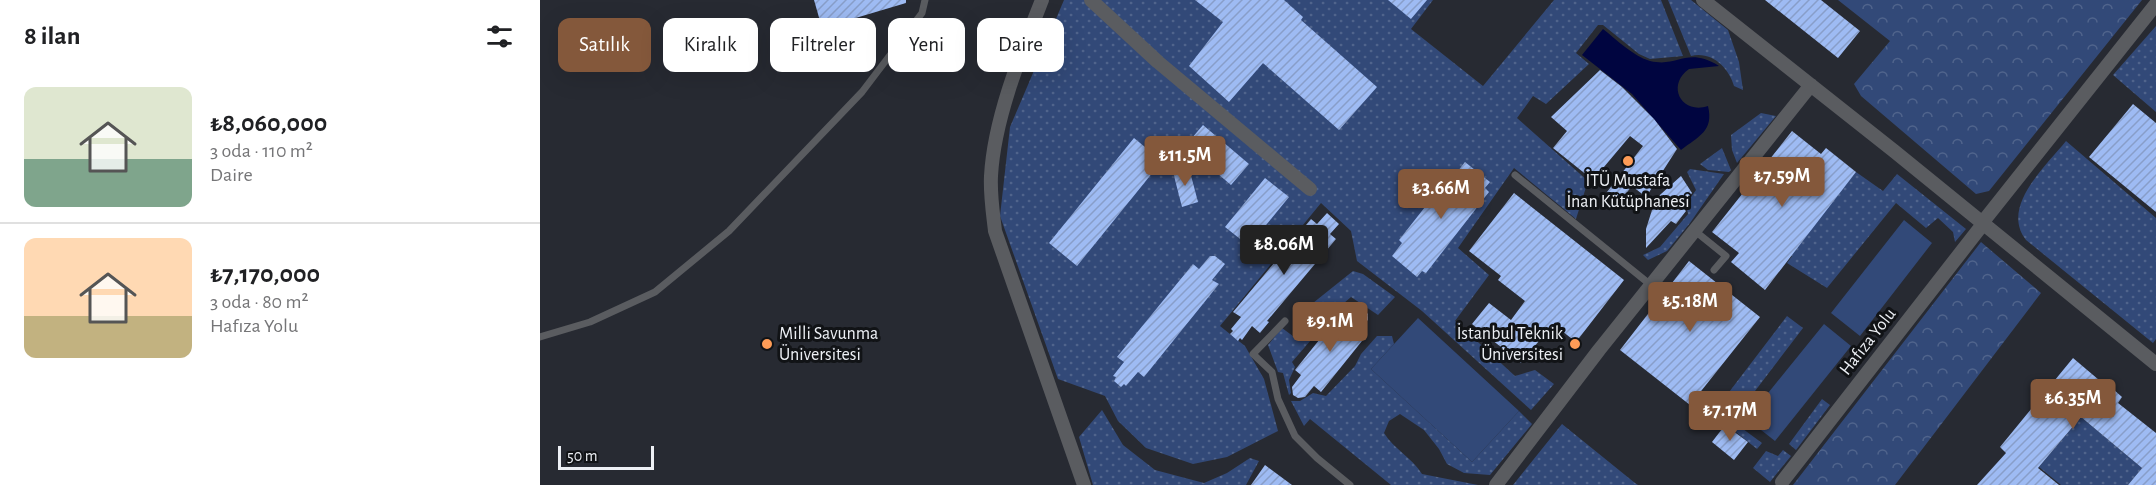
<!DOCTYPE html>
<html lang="tr">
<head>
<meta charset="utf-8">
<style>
  :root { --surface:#fff; --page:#f6f6f6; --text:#202124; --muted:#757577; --line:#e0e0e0; --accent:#84583b }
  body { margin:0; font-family:"Alegreya Sans",sans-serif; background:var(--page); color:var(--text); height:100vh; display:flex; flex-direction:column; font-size:22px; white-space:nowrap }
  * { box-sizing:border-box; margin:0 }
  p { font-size:20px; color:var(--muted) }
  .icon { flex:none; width:33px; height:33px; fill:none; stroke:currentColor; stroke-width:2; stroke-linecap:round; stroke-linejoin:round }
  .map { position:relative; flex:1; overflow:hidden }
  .sheet { display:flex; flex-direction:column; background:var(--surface); width:540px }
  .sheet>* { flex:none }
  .guide { position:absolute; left:18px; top:18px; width:570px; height:54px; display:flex; gap:12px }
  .scale { position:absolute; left:18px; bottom:15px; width:96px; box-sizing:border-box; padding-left:6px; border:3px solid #edf0f5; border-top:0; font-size:16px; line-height:21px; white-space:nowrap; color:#edf0f5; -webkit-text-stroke:4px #111316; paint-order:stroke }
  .price { position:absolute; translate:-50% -51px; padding:0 14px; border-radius:6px; background:var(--accent); color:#fff; font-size:20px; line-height:39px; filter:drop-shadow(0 2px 3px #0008) }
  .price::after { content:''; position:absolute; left:50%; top:36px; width:18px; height:14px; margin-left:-9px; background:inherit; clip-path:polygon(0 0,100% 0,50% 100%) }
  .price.active { background:#222; color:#fff }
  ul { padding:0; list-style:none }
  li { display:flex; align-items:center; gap:18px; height:150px; padding:0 24px }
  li+li { border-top:2px solid var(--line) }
  li span { display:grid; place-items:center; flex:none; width:168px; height:120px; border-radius:12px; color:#555 }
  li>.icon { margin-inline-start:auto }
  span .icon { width:72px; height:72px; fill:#fffc; stroke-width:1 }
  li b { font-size:26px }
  h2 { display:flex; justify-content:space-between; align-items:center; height:72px; padding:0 24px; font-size:26px }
  .pill { padding:0 21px; border-radius:12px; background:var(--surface); box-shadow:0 6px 24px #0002; font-size:21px; line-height:54px }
  .pill.active { background:var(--accent); color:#fff }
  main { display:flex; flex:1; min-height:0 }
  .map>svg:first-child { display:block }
  .grass { fill:url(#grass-dots) }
  .park { fill:url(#park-crowns) }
  .pitch { fill:#324978 }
  .water { fill:#000540 }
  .building { fill:url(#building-hatch) }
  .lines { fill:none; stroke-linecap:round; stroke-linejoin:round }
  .lane { stroke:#5a5c60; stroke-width:7 }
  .street { stroke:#5a5c60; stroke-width:14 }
  .poi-dot { fill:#fe9c57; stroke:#111316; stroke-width:2 }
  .labels { text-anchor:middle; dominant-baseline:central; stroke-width:6; stroke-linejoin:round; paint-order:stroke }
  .poi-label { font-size:18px; fill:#edf0f5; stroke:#111316 }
  .street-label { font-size:18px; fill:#edf0f5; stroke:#111316 }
</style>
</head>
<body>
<main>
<section class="sheet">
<h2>8 ilan<svg class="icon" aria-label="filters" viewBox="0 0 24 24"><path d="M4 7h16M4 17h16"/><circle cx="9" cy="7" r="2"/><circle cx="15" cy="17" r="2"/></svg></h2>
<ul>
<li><span style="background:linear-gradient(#dfe7d0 60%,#7fa58c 0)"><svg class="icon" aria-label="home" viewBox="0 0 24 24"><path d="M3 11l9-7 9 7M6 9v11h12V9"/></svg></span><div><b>₺8,060,000</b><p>3 oda · 110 m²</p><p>Daire</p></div></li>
<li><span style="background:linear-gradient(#ffd9b3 65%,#c2b280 0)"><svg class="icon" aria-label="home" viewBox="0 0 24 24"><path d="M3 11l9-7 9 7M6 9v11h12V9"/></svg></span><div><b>₺7,170,000</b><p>3 oda · 80 m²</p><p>Hafıza Yolu</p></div></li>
</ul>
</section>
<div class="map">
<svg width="1616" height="485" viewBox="0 0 1616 485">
  <defs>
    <pattern id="grass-dots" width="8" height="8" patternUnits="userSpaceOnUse" patternTransform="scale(1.5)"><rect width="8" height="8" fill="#324978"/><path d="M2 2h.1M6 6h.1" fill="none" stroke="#50648c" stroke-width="1.8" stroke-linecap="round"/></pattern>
    <pattern id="park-crowns" width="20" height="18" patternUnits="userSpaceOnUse" patternTransform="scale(1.5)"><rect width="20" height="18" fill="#324978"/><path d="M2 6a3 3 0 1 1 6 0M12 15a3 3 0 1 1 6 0" fill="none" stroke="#50648c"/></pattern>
    <pattern id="building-hatch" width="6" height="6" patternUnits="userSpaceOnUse" patternTransform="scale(1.5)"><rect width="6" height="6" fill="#9ebbf3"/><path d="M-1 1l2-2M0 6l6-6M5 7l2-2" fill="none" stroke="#889ec9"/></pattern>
  </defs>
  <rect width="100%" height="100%" fill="#272a32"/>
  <path class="grass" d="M524 0H893L871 29 943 86 1014 0H1121L1143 56 1110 59 1099 54 1063 25H1058L1036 53 1049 64 1006 104 993 96 977 118 1048 181 1036 219 974 168 918 248 949 275 915 321 975 376 995 370 1014 384 991 410 882 311 817 261 811 231 781 203 680 326 705 346 724 379 738 431 687 457 653 464 606 448 578 421 565 396 518 379 460 216 470 127Z
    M1128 0H1151L1188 30 1199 62 1203 90 1194 86C1189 68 1172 51 1151 56Z
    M1616 26V112L1573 75Z
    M1221 113 1236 116 1197 163 1192 150 1191 135Z
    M1526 141 1616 218V339L1613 343 1486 240C1460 207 1506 166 1526 141Z
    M1182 148 1191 170 1189 172 1168 170 1160 164Z
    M1150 169 1184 174 1150 223 1127 251 1108 260 1103 255 1120 247 1148 214 1146 204 1156 190 1147 172Z
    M1316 172 1343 191 1357 174 1426 229 1415 242 1413 232 1398 218 1386 228 1356 203 1287 288 1247 263 1252 256 1246 251 1291 203Z
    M813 271 823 274 855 297 838 315 811 297 782 322 768 307Z
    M1247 316 1263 328 1199 412 1183 400Z
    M742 328 757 339 765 333 771 340 752 362 755 367 749 380 751 393 749 395 743 373 738 372 728 345Z
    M837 336H852L854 344 831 369 932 462 979 411 992 424 950 475 924 473 907 464 899 449 884 430 860 414 849 421 844 433C854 449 872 458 882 474L938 485H851L770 419 764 426 751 401H760L773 393 786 396 815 366 821 354Z
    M1282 399 1290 405 1256 450 1249 444Z
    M1176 409 1222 443 1217 449 1172 413Z
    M562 410 583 445 615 470 664 483 687 473 710 458 719 461 706 485H553L539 437Z
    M1541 417 1602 468 1588 485H1521L1499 467Z
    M1022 424 1095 483 1098 485H973Z
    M1243 450 1251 456 1230 482 1213 468 1226 451 1238 456Z"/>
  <path class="park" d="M1298 0H1602L1449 191 1436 194 1321 96 1314 84 1350 41Z
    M1441 242 1501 293 1355 485H1253Z"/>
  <path class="pitch" d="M1364 220 1392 243 1320 336 1291 313Z
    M878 318 979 411 932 462 831 369Z
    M1284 324 1311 346 1235 441 1207 419Z"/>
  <path class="water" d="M1063 29C1077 40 1093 56 1110 61 1139 68 1146 46 1179 66L1149 69C1126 85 1141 115 1168 106 1174 131 1159 136 1141 150L1092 94 1042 55Z"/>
  <path class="building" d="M274 0H366V3L282 28Z
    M655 0H744L763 17 761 20 837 87 799 130 723 63 689 102 649 66 683 22Z
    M848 0H887L871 19Z
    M1225 0H1281L1320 31 1298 58Z
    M1060 70 1082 87 1114 119 1137 149 1106 197 1092 186 1079 202 1067 192 1103 146 1090 136 1053 180 1013 148 1027 131 1011 117Z
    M1593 104 1616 123V212L1549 157Z
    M663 125 709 164 691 185 645 146Z
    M1252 131 1281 154 1286 148 1316 172 1225 290 1191 262 1199 253 1172 232Z
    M594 138 622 161 537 266 509 243Z
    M925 162 950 182 945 188 949 192 886 273 882 271 877 277 852 256 862 243 859 240 911 174 914 176Z
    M649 168 658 202 642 207 633 172Z
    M1141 176 1152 193 1141 206 1146 211 1136 224 1131 221 1106 248V229L1112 210 1110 208 1112 202Z
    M725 178 749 197 709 246 685 227Z
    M974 193 1084 280 1036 342 1013 324 981 363 932 324 949 303 971 320 985 301 958 280 961 276 929 251Z
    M787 213 799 224 790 234 796 239 727 321 729 322 720 333 712 326 702 340 700 338 698 341 690 334 693 331 691 329 701 317 693 312 771 219 777 224Z
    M670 256H675L685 264 672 280 679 284 604 377 598 372 586 386 584 384 581 387 574 381 576 377 573 376 584 362 577 357 653 264 659 269Z
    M1149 261 1220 317 1150 405 1080 350Z
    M822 308 828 314V320L818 329 826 336 781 392 774 386 765 397 758 398 753 395 752 387 761 375 755 370 800 314 807 320 816 309Z
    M1533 358 1572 391 1573 389 1582 397 1578 403 1616 433V485H1588L1602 468 1541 417 1498 468 1519 485H1437L1466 453 1460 447Z
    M1185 425 1208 442 1194 460 1172 442Z
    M725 465 752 485H711Z"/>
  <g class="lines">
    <path class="lane" d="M975 175 1112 286
      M1155 231 1186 256 1174 270
      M745 321 713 354 732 372 738 399 755 436 777 458 810 485
      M0 337 50 322 115 292 189 231 322 92 382 13 385 0"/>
    <path class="street" d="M502 0C481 53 454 119 451 176 450 195 453 213 455 231L544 485
      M551 0 618 62 770 189
      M1163 0 1354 151 1616 364
      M1442 223 1616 4
      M1242 482 1443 224
      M956 485 1059 350 1271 85"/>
  </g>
  <g class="poi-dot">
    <circle cx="1088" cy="161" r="6"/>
    <circle cx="227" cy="344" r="6"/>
    <circle cx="1035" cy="344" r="6"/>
  </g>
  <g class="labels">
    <g class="poi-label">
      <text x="1088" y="181">İTÜ Mustafa<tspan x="1088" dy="21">İnan Kütüphanesi</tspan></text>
      <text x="239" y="334" text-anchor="start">Milli Savunma<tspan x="239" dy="21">Üniversitesi</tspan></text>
      <text x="1023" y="334" text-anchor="end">İstanbul Teknik<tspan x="1023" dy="21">Üniversitesi</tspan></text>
    </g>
    <g class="street-label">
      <text transform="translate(1328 342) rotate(-52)">Hafıza Yolu</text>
    </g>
  </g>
</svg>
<div class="scale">50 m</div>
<b class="price" style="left:645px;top:187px">₺11.5M</b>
<b class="price" style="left:1242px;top:208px">₺7.59M</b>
<b class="price" style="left:901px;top:220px">₺3.66M</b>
<b class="price active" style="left:744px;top:276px">₺8.06M</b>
<b class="price" style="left:1150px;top:333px">₺5.18M</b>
<b class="price" style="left:790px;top:353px">₺9.1M</b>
<b class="price" style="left:1533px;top:430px">₺6.35M</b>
<b class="price" style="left:1190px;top:442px">₺7.17M</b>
<div class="guide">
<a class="pill active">Satılık</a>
<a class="pill">Kiralık</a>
<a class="pill">Filtreler</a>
<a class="pill">Yeni</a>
<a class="pill">Daire</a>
</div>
</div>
</main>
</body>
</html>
